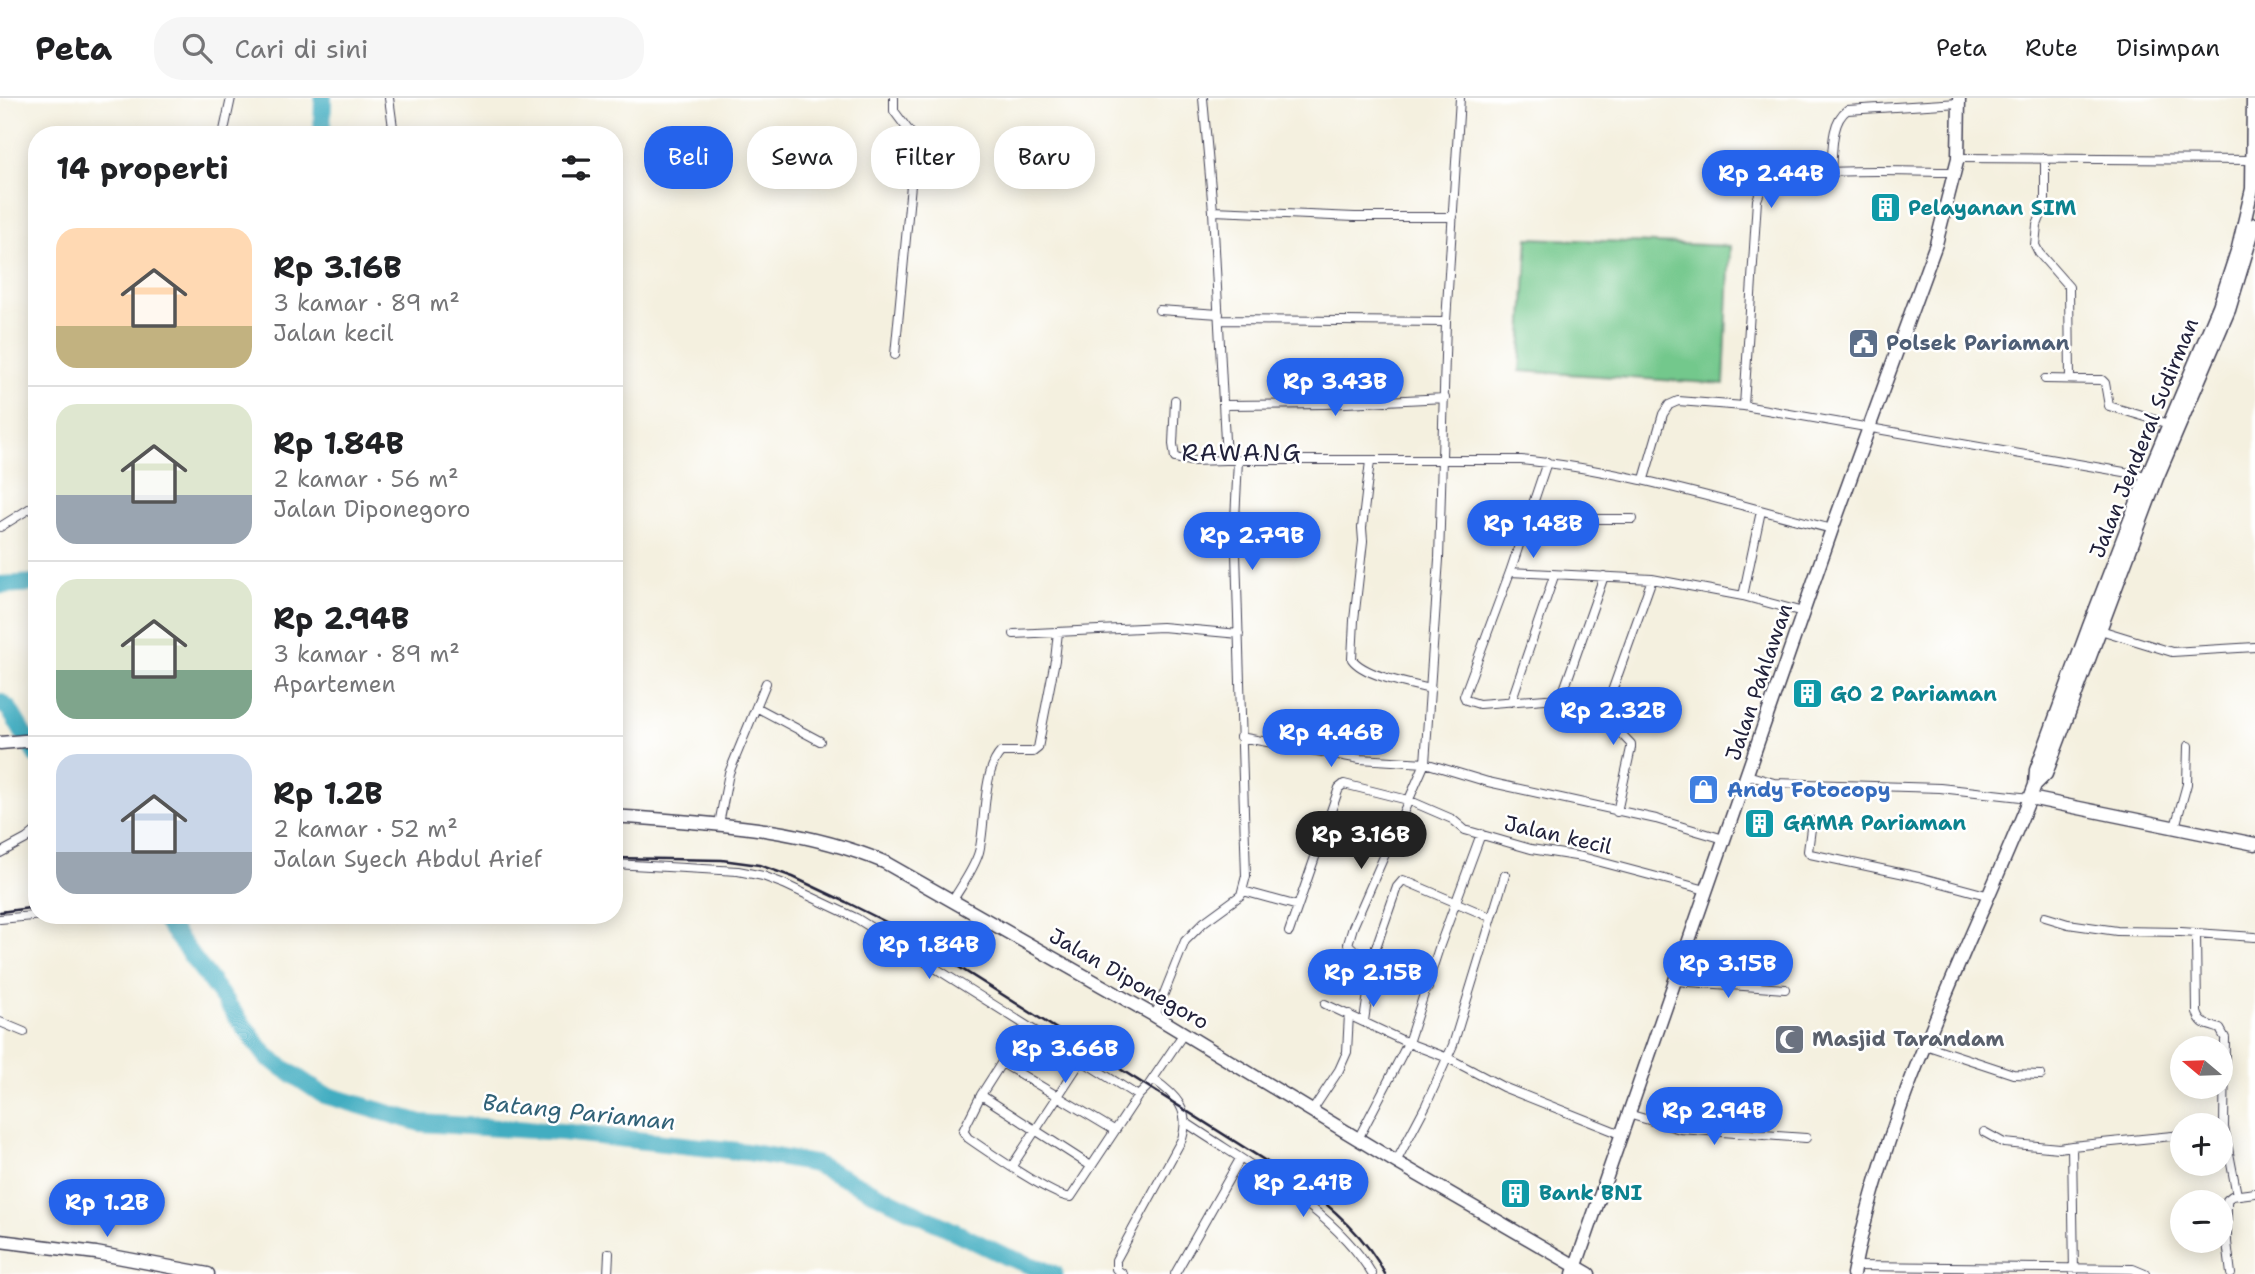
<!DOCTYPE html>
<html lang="id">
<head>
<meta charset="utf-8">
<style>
  :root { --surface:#fff; --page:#f6f6f6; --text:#202124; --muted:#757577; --line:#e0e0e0; --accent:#2563eb }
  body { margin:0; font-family:"Shantell Sans",sans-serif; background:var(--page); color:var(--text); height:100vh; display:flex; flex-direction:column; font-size:26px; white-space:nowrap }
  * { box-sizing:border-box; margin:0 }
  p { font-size:23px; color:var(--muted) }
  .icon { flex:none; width:38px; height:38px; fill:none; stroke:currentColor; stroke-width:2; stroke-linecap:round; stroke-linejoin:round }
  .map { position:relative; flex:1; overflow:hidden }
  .sheet { position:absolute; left:28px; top:28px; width:595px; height:798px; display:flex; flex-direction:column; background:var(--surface); border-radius:28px; box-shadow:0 4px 18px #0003 }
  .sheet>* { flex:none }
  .guide { position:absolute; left:644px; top:28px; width:665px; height:63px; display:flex; gap:14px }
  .needle { width:46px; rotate:289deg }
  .tools { position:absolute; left:2170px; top:938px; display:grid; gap:14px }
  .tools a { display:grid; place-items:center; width:63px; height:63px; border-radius:50%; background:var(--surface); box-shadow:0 4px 18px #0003; font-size:35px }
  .price { position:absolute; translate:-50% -60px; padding:0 16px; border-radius:24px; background:var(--accent); color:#fff; font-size:23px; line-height:46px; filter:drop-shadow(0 2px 4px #0008) }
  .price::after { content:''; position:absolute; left:50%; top:42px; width:21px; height:16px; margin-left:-10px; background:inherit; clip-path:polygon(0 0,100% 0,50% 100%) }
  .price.on { background:#222; color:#fff }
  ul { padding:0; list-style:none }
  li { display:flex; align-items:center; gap:21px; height:175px; padding:0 28px }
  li+li { border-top:2px solid var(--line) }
  li span { display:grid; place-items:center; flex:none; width:196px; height:140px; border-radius:21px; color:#555 }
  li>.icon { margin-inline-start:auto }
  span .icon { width:84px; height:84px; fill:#fffc; stroke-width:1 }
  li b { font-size:30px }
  h2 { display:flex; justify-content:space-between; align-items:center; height:84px; padding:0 28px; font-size:30px }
  .tag { padding:0 24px; border-radius:28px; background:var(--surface); box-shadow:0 4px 18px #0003; font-size:24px; line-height:63px }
  .tag.on { background:var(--accent); color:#fff }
  header { display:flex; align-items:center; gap:42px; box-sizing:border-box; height:98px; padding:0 35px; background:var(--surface); border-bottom:2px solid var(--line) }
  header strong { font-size:33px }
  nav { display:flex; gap:38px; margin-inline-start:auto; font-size:24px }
  .search { width:490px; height:63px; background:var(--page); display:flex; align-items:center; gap:18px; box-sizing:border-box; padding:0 24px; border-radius:28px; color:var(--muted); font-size:26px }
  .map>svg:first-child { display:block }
  .green { fill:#73c88c; stroke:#4a7564; stroke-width:2 }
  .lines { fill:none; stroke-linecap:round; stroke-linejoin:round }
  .river { stroke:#42adc1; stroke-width:18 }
  .street-casing { stroke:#424154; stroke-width:10 }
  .secondary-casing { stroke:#424154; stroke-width:15 }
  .primary-casing { stroke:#424154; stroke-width:15 }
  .street { stroke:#fff; stroke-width:8 }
  .secondary { stroke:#fff; stroke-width:12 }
  .primary { stroke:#fff; stroke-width:12 }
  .rail { stroke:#22223b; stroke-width:2.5 }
  .labels { text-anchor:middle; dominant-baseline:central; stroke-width:5; stroke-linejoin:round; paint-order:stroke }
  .culture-label { font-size:21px; font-weight:bold; fill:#0d838f; stroke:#fff; text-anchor:start }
  .service-label { font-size:21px; font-weight:bold; fill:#4e5e75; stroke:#fff; text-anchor:start }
  .street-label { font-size:21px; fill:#22223b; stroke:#fff }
  .shop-label { font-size:21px; font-weight:bold; fill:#366cbe; stroke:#fff; text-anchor:start }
  .worship-label { font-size:21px; font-weight:bold; fill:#5b616d; stroke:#fff; text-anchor:start }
  .water-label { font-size:23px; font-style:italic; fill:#306177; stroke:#fff }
  .quarter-label { font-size:24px; letter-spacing:2px; fill:#22223b; stroke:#fff }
</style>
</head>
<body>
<header>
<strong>Peta</strong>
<div class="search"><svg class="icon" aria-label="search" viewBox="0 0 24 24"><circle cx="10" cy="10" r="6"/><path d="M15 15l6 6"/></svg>Cari di sini</div>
<nav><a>Peta</a><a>Rute</a><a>Disimpan</a></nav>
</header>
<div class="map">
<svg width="2255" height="1176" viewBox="0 0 2255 1176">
  <rect width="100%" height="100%" fill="#fff"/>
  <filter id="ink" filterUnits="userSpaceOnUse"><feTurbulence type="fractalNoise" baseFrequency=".0143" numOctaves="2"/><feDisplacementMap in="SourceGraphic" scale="14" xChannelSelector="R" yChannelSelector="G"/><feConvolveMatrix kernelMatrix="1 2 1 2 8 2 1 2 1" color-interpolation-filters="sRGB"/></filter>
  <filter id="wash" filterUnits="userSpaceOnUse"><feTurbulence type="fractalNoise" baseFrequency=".00686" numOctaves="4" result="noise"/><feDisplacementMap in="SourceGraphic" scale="28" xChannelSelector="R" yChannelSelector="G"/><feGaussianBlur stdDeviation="1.57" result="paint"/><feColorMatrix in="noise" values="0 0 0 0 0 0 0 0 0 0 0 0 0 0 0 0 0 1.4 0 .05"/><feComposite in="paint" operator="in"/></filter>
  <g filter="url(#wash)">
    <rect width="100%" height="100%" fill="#f4f0df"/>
    <path class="green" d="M1528 140 1730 148 1724 286 1520 273Z"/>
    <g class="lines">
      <path class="river" d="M322 37 323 0
        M0 487 37 485
        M0 604 9 611 37 658
        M161 817 267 959 322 996 421 1025 562 1034 747 1054 815 1066 1005 1158 1054 1176"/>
    </g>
  </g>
  <g filter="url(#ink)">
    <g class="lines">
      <defs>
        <path id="street" d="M389 0 394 37
          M894 0V13L912 37 915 44 895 257
          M1460 0 1446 224 1439 461 1425 665 1488 684 1656 721 1724 741
          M223 37 231 0
          M1958 60 2253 62
          M2045 60V107L2037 127 2035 147 2039 155 2069 189 2070 281
          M1831 75C1833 56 1830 24 1847 12L1959 5
          M1213 113 1355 119H1453
          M1159 212 1219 216
          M1220 222 1446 224
          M2045 281 2102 282 2105 285 2109 308 2169 326
          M1175 302 1173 346 1175 360 1190 363 1226 362
          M1224 307 1326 306 1445 300
          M1744 308 1757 102 1763 86C1788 68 1917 74 1954 74
          M1238 362H1521C1627 372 1729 405 1832 431
          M1370 363 1362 430 1363 443 1354 522 1352 561C1364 578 1410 586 1431 591
          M1644 381 1663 316 1669 307 1678 303 1744 308 2147 378
          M1527 421H1633
          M0 429 37 406
          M1510 474 1652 481 1611 596 1479 606 1466 602 1464 598 1510 474 1547 364
          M1652 481 1743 498 1761 413
          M1743 498 1803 514
          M2097 531 2172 554 2255 549
          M1014 536 1162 529 1239 536
          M1611 596 1607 618 1608 622 1631 646V650L1617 714
          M1561 600 1604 478
          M1511 604 1554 478
          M756 609 820 643
          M1240 639 1360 661 1425 665 1353 829 1348 846 1372 869 1428 890
          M1747 677 1774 685 1940 690 2030 700
          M1812 723 1808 753 1810 756 1919 779 1990 798
          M719 726 729 675 766 585
          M2175 729 2187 686 2188 648
          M0 755 26 741 37 732
          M614 766 738 773 763 778 784 786 856 820 1138 998 1148 988 1184 935
          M1243 793 1298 808
          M953 802C962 787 974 771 979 754 986 727 982 673 1001 654H1033L1038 650 1055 562 1058 534
          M2045 819 2068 826 2117 833 2181 834 2255 839
          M0 821 43 817
          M1289 834 1339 690 1344 686 1408 702 1452 721 1465 732 1531 751 1582 759 1706 792
          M2196 836 2197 914C2201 928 2208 926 2220 931L2225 940 2224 1029
          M1675 883 1785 891
          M1325 906 1408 945 1448 960 1503 989 1621 1036
          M1155 918 1185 843 1204 824 1241 797 1246 778 1235 422 1238 362H1226L1213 113 1203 0
          M1364 923 1374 855 1397 789 1403 782 1490 819
          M0 924 24 934
          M1025 928 981 997 963 1033 968 1040C984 1051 1057 1102 1071 1099L1138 998
          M1925 947 2013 976 2041 977
          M1002 965 1114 1032
          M981 997 1091 1068
          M1312 1013 1339 972 1347 954 1349 916
          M1628 1016 1680 1031 1806 1040
          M1185 1024C1245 1065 1335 1112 1372 1176
          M2221 1029H2224L2237 1097
          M1984 1034 2004 1045 2059 1050 2072 1048
          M1358 1041 1408 945 1440 847 1481 736
          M1396 1064 1426 1007 1453 947 1505 777
          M1012 1068 1081 963
          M1855 1168 2133 1171 2145 1176
          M608 1176 609 1155
          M1123 1176 1116 1171V1162L1182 1041C1191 1012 1176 997 1153 981
          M1175 1176 1240 1061
          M2074 1176 2072 1048 2182 1037
          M2231 1176 2227 1144V1102L2232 1098 2255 1095"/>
        <path id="secondary" d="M2030 700 2255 746
          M0 1143 96 1155 208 1176
          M1573 1176 1832 431 1936 146 1958 60 1959 0"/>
        <path id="primary" d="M0 645 37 642
          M2035 687 2046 676 2157 380 2229 212 2255 126
          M614 718C706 725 799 728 884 764L1155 918 1396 1064 1589 1176
          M1853 1176C1885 1011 1967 855 2030 700L2035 687 2036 672 2089 528 2147 378 2219 208 2238 150 2252 91 2253 0"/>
      </defs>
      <use href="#street" class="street-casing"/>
      <use href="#secondary" class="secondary-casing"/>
      <use href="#primary" class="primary-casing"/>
      <use href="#street" class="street"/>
      <use href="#secondary" class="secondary"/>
      <use href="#primary" class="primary"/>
      <path class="rail" d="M614 760 722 762 759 767 793 779 846 804 892 827 1288 1077C1324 1102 1365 1136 1385 1176
        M0 814 37 809"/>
    </g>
  </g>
  <defs>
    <symbol id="building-square" viewBox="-11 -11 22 22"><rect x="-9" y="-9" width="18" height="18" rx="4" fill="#0f9aa8" stroke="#fff"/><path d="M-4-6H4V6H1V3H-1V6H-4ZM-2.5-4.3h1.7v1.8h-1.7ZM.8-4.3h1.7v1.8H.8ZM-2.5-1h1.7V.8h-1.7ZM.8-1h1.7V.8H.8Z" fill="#fff"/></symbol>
    <symbol id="civic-square" viewBox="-11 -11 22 22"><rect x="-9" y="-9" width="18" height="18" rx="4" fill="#5c6f8a" stroke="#fff"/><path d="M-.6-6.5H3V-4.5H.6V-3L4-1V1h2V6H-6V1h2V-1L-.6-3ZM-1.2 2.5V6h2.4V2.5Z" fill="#fff"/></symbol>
    <symbol id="shop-square" viewBox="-11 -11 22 22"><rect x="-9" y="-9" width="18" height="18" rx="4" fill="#3f7fe0" stroke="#fff"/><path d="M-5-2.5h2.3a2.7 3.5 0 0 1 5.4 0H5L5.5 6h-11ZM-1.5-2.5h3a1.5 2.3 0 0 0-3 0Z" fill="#fff"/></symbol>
    <symbol id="mosque-square" viewBox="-11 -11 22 22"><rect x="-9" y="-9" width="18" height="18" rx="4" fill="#6b7280" stroke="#fff"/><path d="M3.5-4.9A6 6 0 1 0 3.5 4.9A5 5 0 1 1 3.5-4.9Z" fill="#fff"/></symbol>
  </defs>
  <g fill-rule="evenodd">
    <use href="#building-square" x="1868" y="92" width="35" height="35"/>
    <use href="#civic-square" x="1846" y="228" width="35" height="35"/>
    <use href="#building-square" x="1790" y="578" width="35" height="35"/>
    <use href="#shop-square" x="1686" y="674" width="35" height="35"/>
    <use href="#building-square" x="1742" y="708" width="35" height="35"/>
    <use href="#mosque-square" x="1772" y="924" width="35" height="35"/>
    <use href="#building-square" x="1498" y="1078" width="35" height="35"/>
  </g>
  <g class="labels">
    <g class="culture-label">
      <text x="1908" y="110">Pelayanan SIM</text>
      <text x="1830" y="596">GO 2 Pariaman</text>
      <text x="1783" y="725">GAMA Pariaman</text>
      <text x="1539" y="1095">Bank BNI</text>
    </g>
    <g class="service-label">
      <text x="1886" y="245">Polsek Pariaman</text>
    </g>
    <g class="street-label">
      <text transform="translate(2144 340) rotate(-68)">Jalan Jenderal Sudirman</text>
      <text transform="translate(1759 584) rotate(-71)">Jalan Pahlawan</text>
      <text transform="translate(1558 737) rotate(13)">Jalan kecil</text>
      <text transform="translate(1129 881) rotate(30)">Jalan Diponegoro</text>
    </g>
    <g class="shop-label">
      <text x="1727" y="692">Andy Fotocopy</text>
    </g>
    <g class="worship-label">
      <text x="1812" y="941">Masjid Tarandam</text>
    </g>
    <g class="water-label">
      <text transform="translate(579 1014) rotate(6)">Batang Pariaman</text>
    </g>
    <g class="quarter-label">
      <text x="1242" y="355">RAWANG</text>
    </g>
  </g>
</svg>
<div class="tools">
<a><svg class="needle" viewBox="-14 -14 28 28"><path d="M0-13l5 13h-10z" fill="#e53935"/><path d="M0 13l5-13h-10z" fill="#757577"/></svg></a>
<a>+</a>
<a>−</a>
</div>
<b class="price" style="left:1771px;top:112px">Rp 2.44B</b>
<b class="price" style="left:1335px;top:320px">Rp 3.43B</b>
<b class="price" style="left:1533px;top:462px">Rp 1.48B</b>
<b class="price" style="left:1252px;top:474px">Rp 2.79B</b>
<b class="price" style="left:1613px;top:649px">Rp 2.32B</b>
<b class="price" style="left:1331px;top:671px">Rp 4.46B</b>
<b class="price on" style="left:1361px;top:773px">Rp 3.16B</b>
<b class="price" style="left:929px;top:883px">Rp 1.84B</b>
<b class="price" style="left:1728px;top:902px">Rp 3.15B</b>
<b class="price" style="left:1373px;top:911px">Rp 2.15B</b>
<b class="price" style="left:1065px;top:987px">Rp 3.66B</b>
<b class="price" style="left:1714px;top:1049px">Rp 2.94B</b>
<b class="price" style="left:1303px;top:1121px">Rp 2.41B</b>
<b class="price" style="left:107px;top:1141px">Rp 1.2B</b>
<div class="guide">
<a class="tag on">Beli</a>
<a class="tag">Sewa</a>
<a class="tag">Filter</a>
<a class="tag">Baru</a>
</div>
<section class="sheet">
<h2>14 properti<svg class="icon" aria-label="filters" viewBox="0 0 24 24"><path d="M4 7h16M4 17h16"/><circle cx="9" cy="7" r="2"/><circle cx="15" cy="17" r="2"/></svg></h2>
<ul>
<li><span style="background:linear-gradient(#ffd9b3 70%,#c2b280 0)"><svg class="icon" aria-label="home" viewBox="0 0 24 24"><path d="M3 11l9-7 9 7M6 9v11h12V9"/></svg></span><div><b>Rp 3.16B</b><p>3 kamar · 89 m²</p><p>Jalan kecil</p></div></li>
<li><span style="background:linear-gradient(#dfe7d0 65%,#9aa5b1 0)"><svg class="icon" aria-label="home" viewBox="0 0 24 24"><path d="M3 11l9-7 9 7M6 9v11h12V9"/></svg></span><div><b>Rp 1.84B</b><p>2 kamar · 56 m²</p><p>Jalan Diponegoro</p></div></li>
<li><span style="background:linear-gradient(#dfe7d0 65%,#7fa58c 0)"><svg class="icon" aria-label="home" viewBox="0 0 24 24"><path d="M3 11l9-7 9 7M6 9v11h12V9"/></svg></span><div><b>Rp 2.94B</b><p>3 kamar · 89 m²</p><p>Apartemen</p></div></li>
<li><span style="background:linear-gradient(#c9d6e8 70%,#9aa5b1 0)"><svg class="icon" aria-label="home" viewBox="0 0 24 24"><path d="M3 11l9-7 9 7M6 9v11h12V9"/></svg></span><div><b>Rp 1.2B</b><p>2 kamar · 52 m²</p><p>Jalan Syech Abdul Arief</p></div></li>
</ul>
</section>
</div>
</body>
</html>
